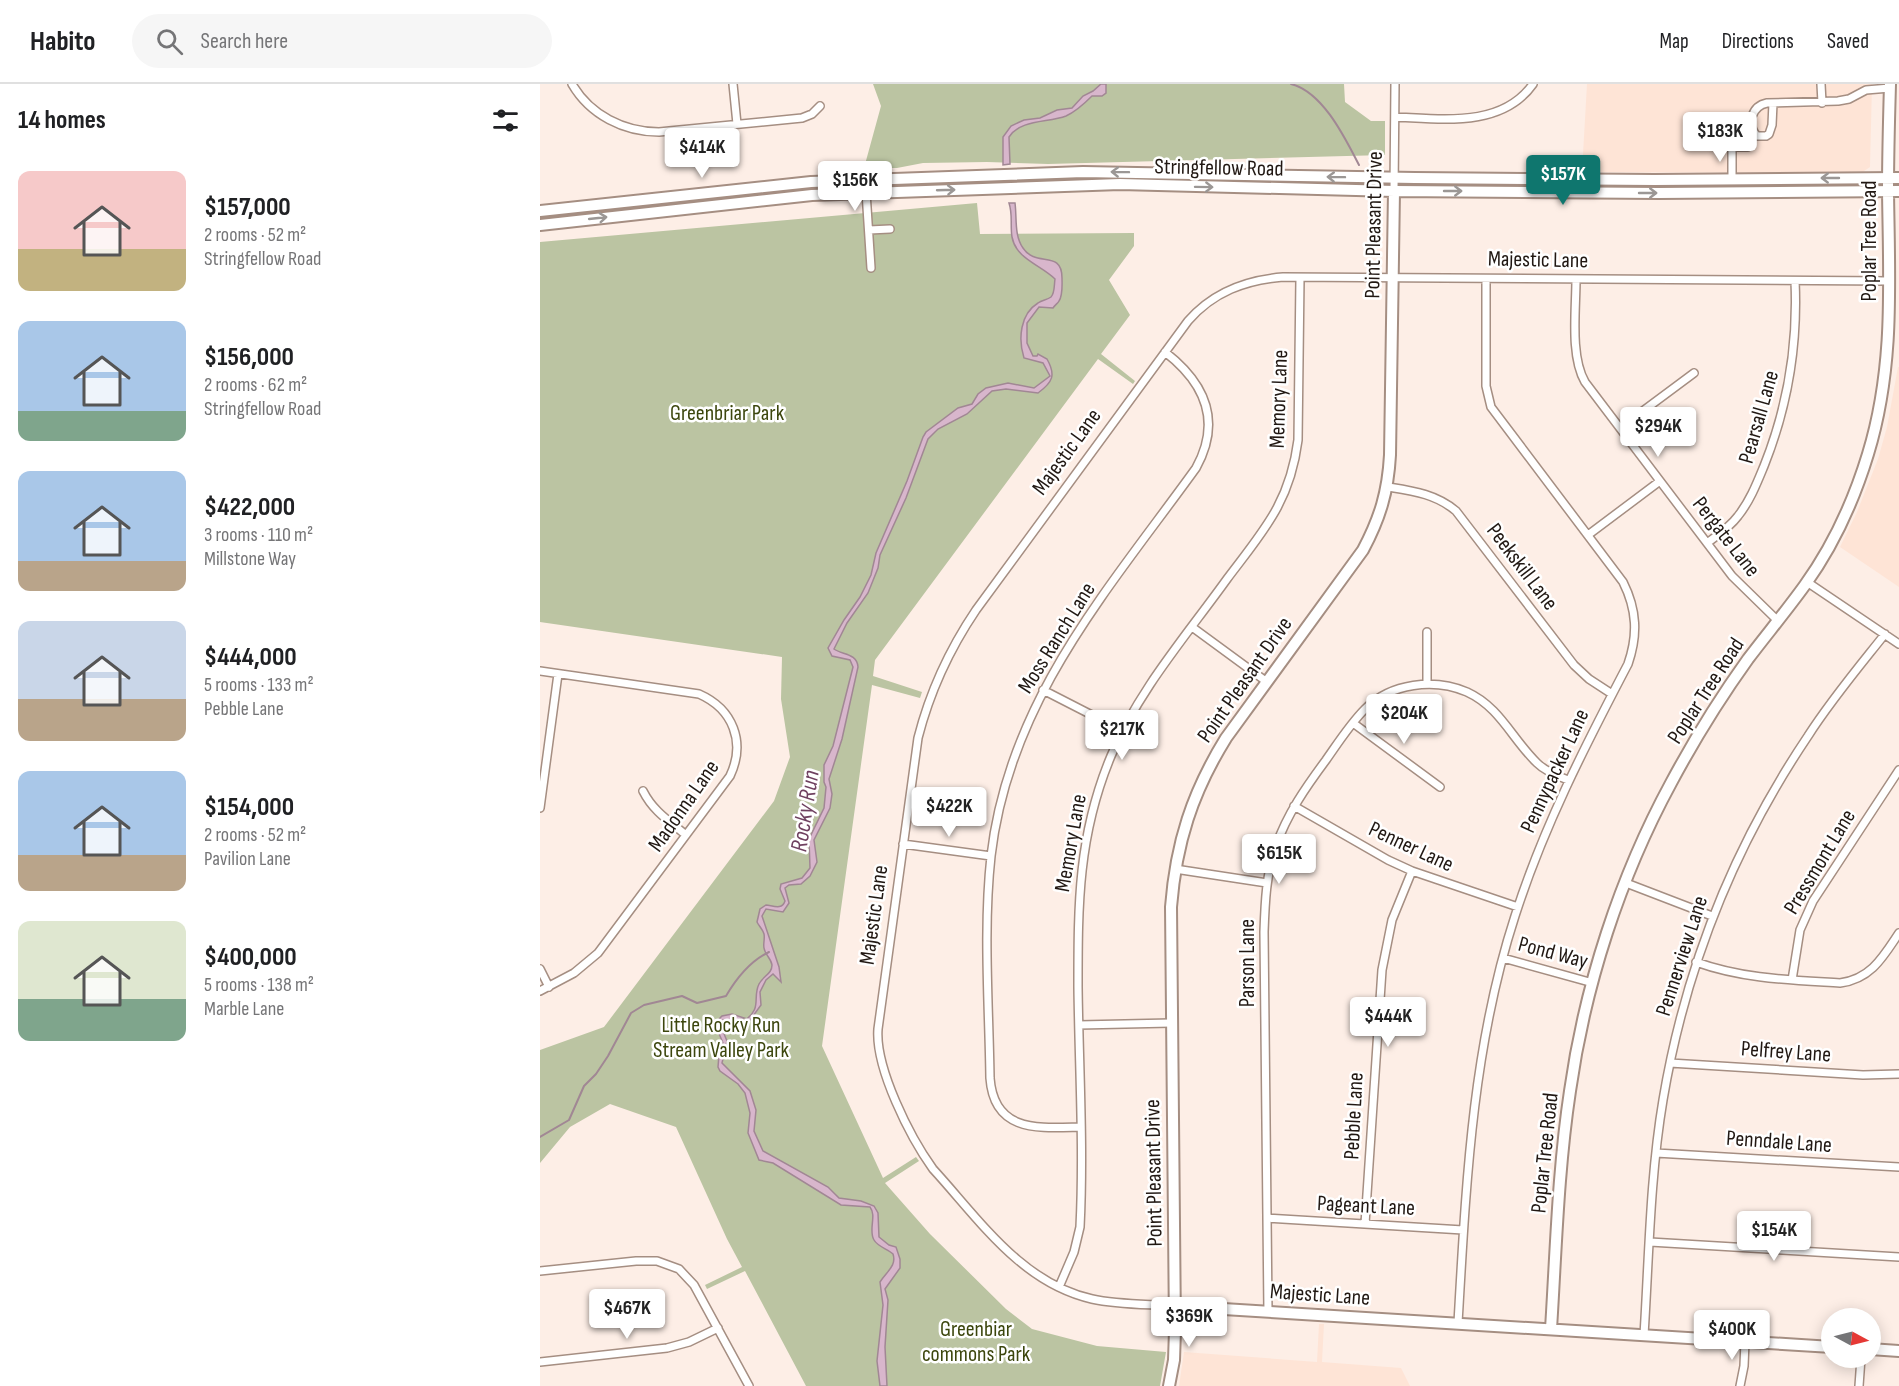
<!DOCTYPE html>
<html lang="en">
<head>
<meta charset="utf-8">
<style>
  :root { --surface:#fff; --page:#f6f6f6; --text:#202124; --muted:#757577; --line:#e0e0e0; --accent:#0f766e }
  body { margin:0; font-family:"Sofia Sans Condensed",sans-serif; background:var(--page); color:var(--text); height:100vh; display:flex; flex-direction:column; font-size:22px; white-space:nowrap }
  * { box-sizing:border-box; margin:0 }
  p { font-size:20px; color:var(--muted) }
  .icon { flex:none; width:33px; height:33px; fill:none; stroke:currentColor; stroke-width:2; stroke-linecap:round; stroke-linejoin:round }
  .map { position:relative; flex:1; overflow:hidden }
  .side { display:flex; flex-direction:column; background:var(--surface); width:540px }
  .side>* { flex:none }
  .needle { width:39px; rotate:97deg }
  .fabs { position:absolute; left:1281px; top:1224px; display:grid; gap:12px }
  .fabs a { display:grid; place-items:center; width:60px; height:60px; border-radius:50%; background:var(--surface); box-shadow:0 3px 15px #0003; font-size:30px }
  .price { position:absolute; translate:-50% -51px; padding:0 14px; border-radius:6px; background:#fff; color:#222; font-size:20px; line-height:39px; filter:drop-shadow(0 2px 3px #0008) }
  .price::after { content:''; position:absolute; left:50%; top:36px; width:18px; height:14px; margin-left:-9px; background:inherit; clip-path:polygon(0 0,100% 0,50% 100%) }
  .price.active { background:var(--accent); color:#fff }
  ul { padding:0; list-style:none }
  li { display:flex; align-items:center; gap:18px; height:150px; padding:0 18px }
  li span { display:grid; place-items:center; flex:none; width:168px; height:120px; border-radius:12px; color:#555 }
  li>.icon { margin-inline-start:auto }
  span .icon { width:72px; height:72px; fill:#fffc; stroke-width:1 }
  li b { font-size:26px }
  h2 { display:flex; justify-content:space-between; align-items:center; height:72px; padding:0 18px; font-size:26px }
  header { display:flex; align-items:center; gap:36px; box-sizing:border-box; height:84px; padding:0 30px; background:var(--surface); border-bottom:2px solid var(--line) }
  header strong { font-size:28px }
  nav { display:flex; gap:33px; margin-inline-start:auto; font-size:21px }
  .search { width:420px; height:54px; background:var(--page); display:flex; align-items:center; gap:15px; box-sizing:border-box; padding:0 21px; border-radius:33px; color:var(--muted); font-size:22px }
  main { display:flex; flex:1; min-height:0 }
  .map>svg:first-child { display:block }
  .built { fill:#fee4d6 }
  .green { fill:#bbc4a2 }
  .water { fill:#d8b6cc; stroke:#a18794; stroke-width:1.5 }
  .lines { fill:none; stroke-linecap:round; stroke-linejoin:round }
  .stream { stroke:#a18794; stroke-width:2 }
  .street-casing { stroke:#a58e82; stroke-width:10 }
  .secondary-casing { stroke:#a58e82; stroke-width:14 }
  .street { stroke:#fff; stroke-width:7 }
  .secondary { stroke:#fff; stroke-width:10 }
  .oneway { stroke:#9b9795 }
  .labels { text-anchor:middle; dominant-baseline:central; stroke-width:5; stroke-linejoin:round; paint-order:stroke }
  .street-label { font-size:22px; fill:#211813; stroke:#fff }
  .park-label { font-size:22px; fill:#3c460d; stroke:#fff }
  .water-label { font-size:24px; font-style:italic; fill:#6f4160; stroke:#fff }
</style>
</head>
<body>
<header>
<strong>Habito</strong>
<div class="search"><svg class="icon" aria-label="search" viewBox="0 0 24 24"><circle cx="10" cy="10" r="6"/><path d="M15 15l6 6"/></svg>Search here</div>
<nav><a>Map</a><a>Directions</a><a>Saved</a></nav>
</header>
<main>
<section class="side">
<h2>14 homes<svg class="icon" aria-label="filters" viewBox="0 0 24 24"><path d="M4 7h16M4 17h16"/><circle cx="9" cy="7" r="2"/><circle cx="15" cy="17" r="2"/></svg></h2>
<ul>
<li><span style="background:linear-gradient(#f6c9c9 65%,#c2b280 0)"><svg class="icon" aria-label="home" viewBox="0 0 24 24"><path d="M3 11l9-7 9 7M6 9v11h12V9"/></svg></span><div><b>$157,000</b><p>2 rooms · 52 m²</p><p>Stringfellow Road</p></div></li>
<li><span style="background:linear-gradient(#a9c7e8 75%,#7fa58c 0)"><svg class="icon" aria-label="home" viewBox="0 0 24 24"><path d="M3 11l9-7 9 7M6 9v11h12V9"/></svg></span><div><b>$156,000</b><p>2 rooms · 62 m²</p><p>Stringfellow Road</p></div></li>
<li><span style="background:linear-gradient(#a9c7e8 75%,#b9a48a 0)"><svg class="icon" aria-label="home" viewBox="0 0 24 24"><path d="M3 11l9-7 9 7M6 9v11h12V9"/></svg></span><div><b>$422,000</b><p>3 rooms · 110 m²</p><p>Millstone Way</p></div></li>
<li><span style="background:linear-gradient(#c9d6e8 65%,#b9a48a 0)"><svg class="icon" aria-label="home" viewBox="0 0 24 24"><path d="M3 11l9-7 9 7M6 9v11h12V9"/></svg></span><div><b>$444,000</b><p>5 rooms · 133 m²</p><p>Pebble Lane</p></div></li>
<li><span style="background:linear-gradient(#a9c7e8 70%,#b9a48a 0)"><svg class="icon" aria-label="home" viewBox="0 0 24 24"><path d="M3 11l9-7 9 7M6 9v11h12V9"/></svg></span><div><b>$154,000</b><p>2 rooms · 52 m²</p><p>Pavilion Lane</p></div></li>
<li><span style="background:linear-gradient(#dfe7d0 65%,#7fa58c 0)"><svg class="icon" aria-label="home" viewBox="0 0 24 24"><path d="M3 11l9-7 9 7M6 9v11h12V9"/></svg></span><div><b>$400,000</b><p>5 rooms · 138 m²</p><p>Marble Lane</p></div></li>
</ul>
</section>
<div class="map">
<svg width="1359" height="1302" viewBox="0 0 1359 1302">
  <rect width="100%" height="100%" fill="#fdeee6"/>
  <path class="built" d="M1047 0H1332L1330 83 1321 89 1042 88Z
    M1358 283H1359V503L1300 463 1317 428 1338 375 1347 343Z
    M779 1240H784L782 1278 861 1284 870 1302H639L644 1268 777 1278Z"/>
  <path class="green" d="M333 0H804L805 18 831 37H845V71L508 80 447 78 383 79 357 84H324L341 22Z
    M437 119 440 150 594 149V162L569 196 590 231 561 270 595 297 593 300 558 275 335 576 333 592 382 608 380 614 332 601 282 962 343 1094 376 1073 379 1077 345 1099 390 1150 466 1225 492 1245 557 1262 626 1268 620 1302H266L205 1187 167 1205 165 1201 202 1183 187 1155 136 1043 70 1020 30 1043 0 1079V966L64 943 234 717 250 673 241 615 242 573 0 538V158Z"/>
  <path class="water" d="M561 0H566V9L562 12H552C545 19 535 28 526 32 508 39 481 35 469 53L470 80 463 81V53L471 42 484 36 500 34 517 26 532 24 543 12 553 7Z
    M469 119H475C477 134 474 151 483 164 496 184 522 165 522 194 522 200 523 211 519 217 518 219 515 221 513 224L499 223 487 239V259L493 272H497L498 270 507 275C516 291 513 298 498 309L466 305 452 307 427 330 398 345 388 355 366 414 340 471 338 484 328 509 307 539 294 565C302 571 317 569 318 583L302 655 289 695 292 710 290 724 274 756 277 778 270 792 261 800 249 801 245 804 249 819 243 828 226 825 222 832 239 883 241 898 233 890 226 896 220 908 221 921 208 939C199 942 191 934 183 936L180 940 187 957 182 979 210 1007 216 1026 214 1047 223 1067 288 1103 299 1114 321 1117 334 1122 338 1129 339 1153 349 1161 356 1163 360 1175V1184L345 1205 348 1216 345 1263 347 1302H340L337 1277 343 1221 340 1198C346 1188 357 1182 353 1170 348 1165 338 1163 334 1156 328 1146 337 1132 330 1123L301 1121 233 1079 219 1076 208 1049 210 1029 205 1009 198 1000 180 987 178 983 179 971 183 959 177 945 179 935 182 932 192 930 204 934 200 935 204 937C223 924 212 914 219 900 223 892 232 890 232 881 231 874 225 871 224 864 223 860 225 855 224 850 223 846 219 842 217 838L220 825 226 821C234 822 242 826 245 817L240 805 241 800 262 794 270 784 269 755 284 724 286 703 284 698V681L293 662 313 583 310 576 292 572 288 564 304 536 320 513 331 491 336 469 367 397 383 353 386 348 418 324 432 320 438 310 446 304 468 299 494 304 510 292 503 279 484 274C478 255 480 230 498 219 502 216 507 216 511 213 515 209 514 201 515 195 501 181 476 175 472 153 470 141 473 131 469 119Z"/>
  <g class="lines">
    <path class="stream" d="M751 0C783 8 805 54 819 81
      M0 1053 29 1036 44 1002 56 990 68 972 91 929 104 921 142 912 157 919 186 912C196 895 210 877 229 868"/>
    <defs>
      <path id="street" d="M32 0C50 31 84 48 119 48L262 34 272 30 280 22
        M193 0 197 40
        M1281 0 1282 19
        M1233 19 1232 41 1229 50 1226 52H1217C1206 40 1212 22 1227 19L1298 17 1309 15 1326 6 1350 4
        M855 33C902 35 962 44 993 0
        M1192 95V63H1208
        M854 107 855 0
        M326 108 331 184
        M329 146 350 145
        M1036 196C1036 226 1030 272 1045 298L1192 492 1237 536
        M1080 344 1154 289
        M848 403C873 407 896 410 916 427L1034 581 1049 595 1072 610
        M1048 451 1120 397
        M1167 459C1178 451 1190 443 1198 432 1210 417 1217 399 1224 382 1248 322 1258 261 1255 197
        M1267 498 1359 560
        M652 543 727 598
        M0 587 159 610C193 625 206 658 190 692L58 869 34 889 0 907
        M887 600V548
        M503 606 583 647
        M813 639 900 703
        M103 707C113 727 129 737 146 751
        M754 722 848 776 872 787 978 823
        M0 724 18 590
        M363 760 451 772
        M635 785 727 799
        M1086 799 1172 832
        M963 874 1053 899
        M1156 878C1203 895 1251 896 1300 899 1331 895 1343 873 1359 849
        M0 885 9 903
        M1252 896 1260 846 1273 817 1359 686
        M539 941 631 939
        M1130 979 1323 991 1359 990
        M540 1043C499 1044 454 1049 450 994 449 921 443 845 451 772 469 616 568 506 656 384 682 337 665 299 625 268
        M1116 1069 1359 1083
        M727 1134 923 1146
        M825 1140 842 886 852 836 872 787
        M1110 1158 1359 1173
        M0 1187 96 1177H117L139 1185 154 1201 209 1302
        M519 1203 534 1168 540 1143C544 1064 539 983 538 903 538 820 538 751 571 672 598 607 646 552 687 495 723 447 750 419 758 356L760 194
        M635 1222C608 1220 579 1221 552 1215 481 1199 439 1135 393 1085 370 1053 335 984 338 945L378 654C390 607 409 566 436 526L648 237C673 208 705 196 743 193L1349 197
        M728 1228 724 848C725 819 726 790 736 762 747 730 766 703 786 676 798 659 810 640 825 625 851 599 894 594 927 608 960 623 972 655 997 679 1005 687 1017 692 1028 696
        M918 1239C926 1102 932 964 975 832 1003 744 1045 662 1088 580 1098 551 1097 526 1083 498L951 323 946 302V195
        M1104 1251C1109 1173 1110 1093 1123 1016 1145 885 1194 762 1268 652 1291 616 1318 584 1345 550
        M0 1278 127 1264 149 1258 178 1244
        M1200 1302 1204 1282 1205 1257
        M1319 1302 1321 1274"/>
      <path id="secondary" d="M0 127 271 98 543 88 875 94 1115 96 1359 94
        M0 141 272 111 580 100 854 107 1119 109 1359 107
        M635 1222 1292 1263
        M1011 1245C1016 1166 1018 1086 1030 1007 1045 901 1080 793 1131 699 1154 656 1180 614 1208 575 1227 550 1247 526 1265 501 1293 462 1314 416 1328 370 1355 282 1349 197 1348 106 1348 71 1349 35 1350 0
        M1330 1265 1359 1267
        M629 1302 634 1276 635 1246 631 823C636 759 652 709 686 654L823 466C840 434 848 408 850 371L854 107"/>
    </defs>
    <use href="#street" class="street-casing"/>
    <use href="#secondary" class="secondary-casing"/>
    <use href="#street" class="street"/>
    <use href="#secondary" class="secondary"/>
  </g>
  <defs><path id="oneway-shaft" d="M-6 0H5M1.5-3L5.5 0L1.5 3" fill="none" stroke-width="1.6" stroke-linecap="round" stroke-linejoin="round" transform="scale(1.5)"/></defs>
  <g class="oneway">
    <use href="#oneway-shaft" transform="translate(580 88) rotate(-179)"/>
    <use href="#oneway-shaft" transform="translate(796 93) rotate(-179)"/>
    <use href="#oneway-shaft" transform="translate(1290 94) rotate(180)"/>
    <use href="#oneway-shaft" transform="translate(664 103) rotate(1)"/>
    <use href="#oneway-shaft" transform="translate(406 106) rotate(-2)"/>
    <use href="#oneway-shaft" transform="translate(913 107)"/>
    <use href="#oneway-shaft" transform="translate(1108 109)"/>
    <use href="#oneway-shaft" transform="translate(58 134) rotate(-6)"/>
  </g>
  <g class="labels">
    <g class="street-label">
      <text transform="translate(679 84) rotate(1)">Stringfellow Road</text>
      <text transform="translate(834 141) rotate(-89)">Point Pleasant Drive</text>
      <text transform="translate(1329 157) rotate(-90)">Poplar Tree Road</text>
      <text transform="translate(998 176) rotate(1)">Majestic Lane</text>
      <text transform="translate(739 315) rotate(-88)">Memory Lane</text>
      <text transform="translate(1219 333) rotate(-74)">Pearsall Lane</text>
      <text transform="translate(527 368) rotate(-54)">Majestic Lane</text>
      <text transform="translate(1186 453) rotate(52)">Pergate Lane</text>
      <text transform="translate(982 483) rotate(53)">Peekskill Lane</text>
      <text transform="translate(517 554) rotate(-58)">Moss Ranch Lane</text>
      <text transform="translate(705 596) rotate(-55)">Point Pleasant Drive</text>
      <text transform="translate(1166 607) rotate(-57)">Poplar Tree Road</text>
      <text transform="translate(1015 687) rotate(-65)">Pennypacker Lane</text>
      <text transform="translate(144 722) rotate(-55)">Madonna Lane</text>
      <text transform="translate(531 759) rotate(-80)">Memory Lane</text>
      <text transform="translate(871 763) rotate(25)">Penner Lane</text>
      <text transform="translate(1280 778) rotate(-59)">Pressmont Lane</text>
      <text transform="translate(334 831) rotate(-82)">Majestic Lane</text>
      <text transform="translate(1013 869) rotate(15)">Pond Way</text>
      <text transform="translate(1142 872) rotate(-72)">Pennerview Lane</text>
      <text transform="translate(707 879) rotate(-90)">Parson Lane</text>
      <text transform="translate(1246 968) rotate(4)">Pelfrey Lane</text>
      <text transform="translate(814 1032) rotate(-87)">Pebble Lane</text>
      <text transform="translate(1239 1058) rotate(4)">Penndale Lane</text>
      <text transform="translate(1005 1069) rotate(-84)">Poplar Tree Road</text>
      <text transform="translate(614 1089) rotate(-91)">Point Pleasant Drive</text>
      <text transform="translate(826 1122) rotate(3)">Pageant Lane</text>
      <text transform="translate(780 1211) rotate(4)">Majestic Lane</text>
    </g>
    <g class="park-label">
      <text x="187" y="329">Greenbriar Park</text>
      <text x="181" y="941">Little Rocky Run<tspan x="181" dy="25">Stream Valley Park</tspan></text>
      <text x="436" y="1245">Greenbiar<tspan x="436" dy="25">commons Park</tspan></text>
    </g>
    <g class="water-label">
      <text transform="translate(265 727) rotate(-81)">Rocky Run</text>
    </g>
  </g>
</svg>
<div class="fabs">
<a><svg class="needle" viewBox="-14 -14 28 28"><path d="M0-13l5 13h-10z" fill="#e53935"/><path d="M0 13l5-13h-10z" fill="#757577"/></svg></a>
</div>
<b class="price" style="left:1180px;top:79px">$183K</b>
<b class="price" style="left:162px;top:95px">$414K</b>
<b class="price active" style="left:1023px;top:122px">$157K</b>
<b class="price" style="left:315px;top:128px">$156K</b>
<b class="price" style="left:1118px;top:374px">$294K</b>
<b class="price" style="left:864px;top:661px">$204K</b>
<b class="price" style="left:582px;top:677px">$217K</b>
<b class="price" style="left:409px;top:754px">$422K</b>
<b class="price" style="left:739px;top:801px">$615K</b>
<b class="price" style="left:848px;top:964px">$444K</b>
<b class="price" style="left:1234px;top:1178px">$154K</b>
<b class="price" style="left:87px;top:1256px">$467K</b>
<b class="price" style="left:649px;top:1264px">$369K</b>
<b class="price" style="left:1192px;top:1277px">$400K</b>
</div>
</main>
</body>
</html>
